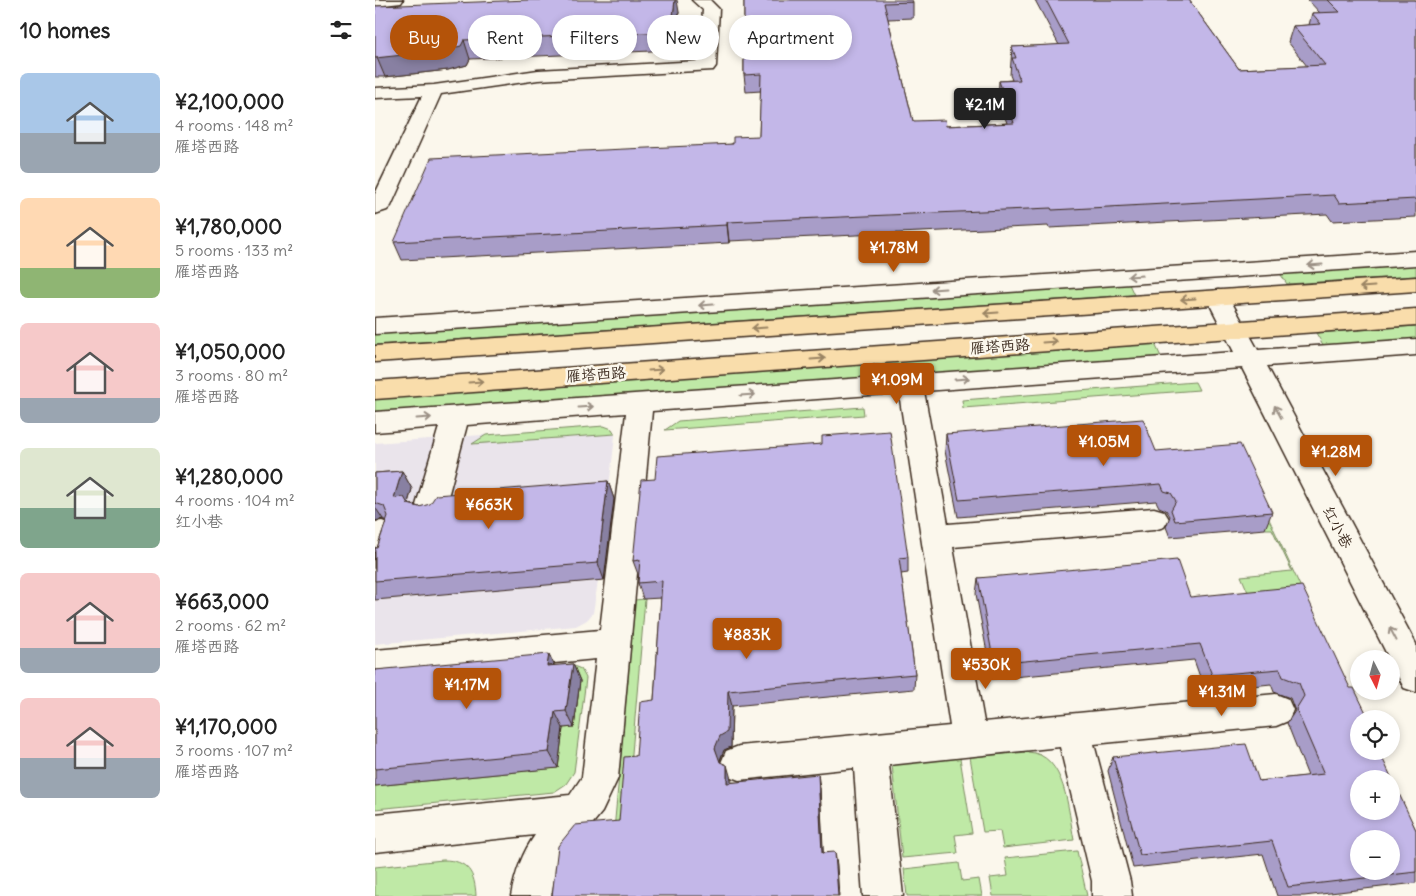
<!DOCTYPE html>
<html lang="en">
<head>
<meta charset="utf-8">
<style>
  :root { --surface:#fff; --page:#f2f2f2; --text:#222; --muted:#767676; --accent:#b45309 }
  body { margin:0; font-family:Delius,"LXGW WenKai TC",sans-serif; background:var(--page); color:var(--text); height:100vh; display:flex; flex-direction:column; font-size:19px; white-space:nowrap }
  * { box-sizing:border-box; margin:0 }
  p { font-size:16px; color:var(--muted) }
  .icon { flex:none; width:28px; height:28px; fill:none; stroke:currentColor; stroke-width:2; stroke-linecap:round; stroke-linejoin:round }
  .map { position:relative; flex:1; overflow:hidden }
  .drawer { display:flex; flex-direction:column; background:var(--surface); width:375px }
  .drawer>* { flex:none }
  .guide { position:absolute; left:15px; top:15px; width:475px; height:45px; display:flex; gap:10px }
  .needle { width:32px; rotate:174deg }
  .fabs { position:absolute; left:975px; top:650px; display:grid; gap:10px }
  .fabs a { display:grid; place-items:center; width:50px; height:50px; border-radius:50%; background:var(--surface); box-shadow:0 2px 8px #0003; font-size:25px }
  .price { position:absolute; translate:-50% -42px; padding:0 11px; border-radius:5px; background:var(--accent); color:#fff; font-size:16px; line-height:32px; filter:drop-shadow(0 1px 2px #0008) }
  .price::after { content:''; position:absolute; left:50%; top:30px; width:15px; height:11px; margin-left:-8px; background:inherit; clip-path:polygon(0 0,100% 0,50% 100%) }
  .price.active { background:#222; color:#fff }
  ul { padding:0; list-style:none }
  li { display:flex; align-items:center; gap:15px; height:125px; padding:0 20px }
  li span { display:grid; place-items:center; flex:none; width:140px; height:100px; border-radius:8px; color:#555 }
  li>.icon { margin-inline-start:auto }
  span .icon { width:60px; height:60px; fill:#fffc; stroke-width:1 }
  li b { font-size:21px }
  h2 { display:flex; justify-content:space-between; align-items:center; height:60px; padding:0 20px; font-size:21px }
  .pill { padding:0 18px; border-radius:22px; background:var(--surface); box-shadow:0 2px 8px #0003; font-size:18px; line-height:45px }
  .pill.active { background:var(--accent); color:#fff }
  main { display:flex; flex:1; min-height:0 }
  .map>svg:first-child { display:block }
  .built { fill:#eae4eb }
  .green { fill:#bfe9a6; stroke:#7d8a62 }
  .lines { fill:none; stroke-linecap:round; stroke-linejoin:round }
  .minor-casing { stroke:#3b2a1e; stroke-width:3 }
  .major-casing { stroke:#3b2a1e; stroke-width:3 }
  .minor { fill:#fbf7ec; fill-rule:evenodd }
  .major { fill:#f9ddab; fill-rule:evenodd }
  .wall { fill:#a89dc8; stroke:#3b2a1e }
  .shaded-wall { fill:#8880a2; stroke:#3b2a1e }
  .building { fill:#c3b7e8; stroke:#3b2a1e; fill-rule:evenodd }
  .oneway { stroke:#9b9085 }
  .oneway2 { stroke:#9a8464 }
  .labels { text-anchor:middle; dominant-baseline:central; stroke-width:5; stroke-linejoin:round; paint-order:stroke }
  .street-label { font-size:15px; fill:#3b2a1e; stroke:#fbf7ec }
</style>
</head>
<body>
<main>
<section class="drawer">
<h2>10 homes<svg class="icon" aria-label="filters" viewBox="0 0 24 24"><path d="M4 7h16M4 17h16"/><circle cx="9" cy="7" r="2"/><circle cx="15" cy="17" r="2"/></svg></h2>
<ul>
<li><span style="background:linear-gradient(#a9c7e8 60%,#9aa5b1 0)"><svg class="icon" aria-label="home" viewBox="0 0 24 24"><path d="M3 11l9-7 9 7M6 9v11h12V9"/></svg></span><div><b>¥2,100,000</b><p>4 rooms · 148 m²</p><p>雁塔西路</p></div></li>
<li><span style="background:linear-gradient(#ffd9b3 70%,#8fb573 0)"><svg class="icon" aria-label="home" viewBox="0 0 24 24"><path d="M3 11l9-7 9 7M6 9v11h12V9"/></svg></span><div><b>¥1,780,000</b><p>5 rooms · 133 m²</p><p>雁塔西路</p></div></li>
<li><span style="background:linear-gradient(#f6c9c9 75%,#9aa5b1 0)"><svg class="icon" aria-label="home" viewBox="0 0 24 24"><path d="M3 11l9-7 9 7M6 9v11h12V9"/></svg></span><div><b>¥1,050,000</b><p>3 rooms · 80 m²</p><p>雁塔西路</p></div></li>
<li><span style="background:linear-gradient(#dfe7d0 60%,#7fa58c 0)"><svg class="icon" aria-label="home" viewBox="0 0 24 24"><path d="M3 11l9-7 9 7M6 9v11h12V9"/></svg></span><div><b>¥1,280,000</b><p>4 rooms · 104 m²</p><p>红小巷</p></div></li>
<li><span style="background:linear-gradient(#f6c9c9 75%,#9aa5b1 0)"><svg class="icon" aria-label="home" viewBox="0 0 24 24"><path d="M3 11l9-7 9 7M6 9v11h12V9"/></svg></span><div><b>¥663,000</b><p>2 rooms · 62 m²</p><p>雁塔西路</p></div></li>
<li><span style="background:linear-gradient(#f6c9c9 60%,#9aa5b1 0)"><svg class="icon" aria-label="home" viewBox="0 0 24 24"><path d="M3 11l9-7 9 7M6 9v11h12V9"/></svg></span><div><b>¥1,170,000</b><p>3 rooms · 107 m²</p><p>雁塔西路</p></div></li>
</ul>
</section>
<div class="map">
<svg width="1041" height="896" viewBox="0 0 1041 896">
  <rect width="100%" height="100%" fill="#fbf7ec"/>
  <filter id="ink" filterUnits="userSpaceOnUse"><feTurbulence type="fractalNoise" baseFrequency=".02" numOctaves="2"/><feDisplacementMap in="SourceGraphic" scale="10" xChannelSelector="R" yChannelSelector="G"/><feConvolveMatrix kernelMatrix="1 2 1 2 8 2 1 2 1" color-interpolation-filters="sRGB"/></filter>
  <g filter="url(#ink)">
    <path class="built" d="M229 426 237 429 240 436 223 581 218 613 212 620 201 626 0 644V443Z"/>
    <path class="green" d="M1041 263V276L912 284 904 272Z
      M753 282 759 295 0 345V331Z
      M1041 326V341L950 348 941 333Z
      M780 344 787 359 0 416V399Z
      M820 382 824 390 588 408 587 400Z
      M488 407 489 415 290 430 303 421Z
      M229 426 237 429 240 434 97 444 111 435Z
      M859 461H867L987 719H984V751L990 779 879 606 866 576 917 571 897 529H890Z
      M270 599 245 896H233L260 600Z
      M196 665 206 669 211 678 210 687 199 772 191 784 179 792 0 809V786L182 768 188 728 199 727 205 681Z
      M653 752C691 754 693 811 699 840L628 848 625 831 608 832 595 757Z
      M585 758 597 833 580 835 583 853 527 858 517 765Z
      M702 851 712 896H618L615 878 633 876 630 858Z
      M68 860C93 860 100 873 101 896H0V867Z
      M584 863 587 881 604 879 607 896H532L529 869Z"/>
    <g class="lines">
      <defs>
        <path id="minor" d="M0 0H28L26 3 0 6Z
          M317 0H335L344 9 341 66 338 70 163 80 66 94 16 206 12 210 0 214V194L47 96 0 98V88L59 85 163 70 324 61 328 10Z
          M1041 251V265L0 334V318Z
          M843 290 851 292 883 350 1041 339V355L892 366 1041 644V692L1029 688 867 368 549 391 573 524 779 508 789 511 794 519 789 527 779 530 578 547 609 722 901 694 913 699 918 710 913 721 901 726 719 744 755 881 757 896H717V881L685 747 514 765 528 896H488L479 768 364 780 351 775 346 763 351 751 364 746 575 726 524 393 277 411 243 778 227 812 181 869 176 896H136C140 874 147 853 160 835L0 852V814L195 795 207 777 221 659 0 680V650L225 630 251 413 92 425 69 512 64 520 54 523 44 520 39 512 64 427 0 432V412L859 352 831 297 835 292Z
          M7 521 18 525 22 533 11 565 0 568V522Z"/>
        <path id="major" d="M1041 277V291L0 362V346Z
          M1041 309V325L0 399V381Z"/>
      </defs>
      <use href="#minor" class="minor-casing"/>
      <use href="#major" class="major-casing"/>
      <use href="#minor" class="minor"/>
      <use href="#major" class="major"/>
    </g>
    <path class="wall" d="M369 0 538 2V18L513 19 538 121 571 126 632 123 623 98 624 81 637 80 635 75 637 47 684 45 660 0H814L864 69 932 66 913 42 918 26 934 25 937 13H945L933 0H1041V217L957 221 952 214 674 228 673 226 354 241V243L27 260 19 242 384 136 386 91 371 92 369 75Z
      M0 6 304 12 299 50 95 59 92 65 73 70 10 77H0Z
      M571 434 781 451 897 512 890 529 795 537 791 527 795 516 791 510 784 507 781 501 583 517 570 451Z
      M447 444 533 557V573L526 574 540 674 539 689 357 706 356 747 349 750 345 761 356 779V782L445 788 448 853 462 865 244 821 261 756 279 700 286 598 268 599 263 583 264 577 258 561 280 479Z
      M27 471 37 489 33 503 44 507 233 481 239 499 229 580 0 600V548H2L11 521 8 519 0 521V473Z
      M603 578 815 597 984 719 1041 830V883L929 896H902L888 854 758 868 733 771 738 757 884 781 933 776 912 723 920 711 915 698 899 692 896 684 830 691 819 660 617 679 601 594Z
      M198 664 205 681 199 727 188 728 183 768 0 786V670L180 666Z"/>
    <path class="shaded-wall" d="M300 0H302L304 12 299 50 296 32Z
      M89 40 95 59 92 65 73 70 10 77 2 58Z
      M352 222 354 241V243L352 225Z
      M27 471 37 489 29 516 19 498Z
      M233 481 239 499 229 580 223 563Z
      M0 507 8 519 0 521Z
      M174 654 182 671 172 666Z
      M198 664 205 681 199 727 191 711Z
      M353 691 357 706 356 747 349 750 344 762 340 748Z
      M180 712 188 728 183 768 174 752Z
      M352 765 356 779V797L352 783Z
      M443 774 445 788 449 866 447 853Z
      M460 852 462 865 464 896H463Z"/>
    <path class="building" d="M154 0H300L296 32 89 40 86 46 66 51 0 58V6Z
      M369 0H537L538 2 509 3 538 121 570 120 571 126 639 123 624 81 645 80 637 58H641L637 47 694 44 671 0H814L864 69 950 65 918 26 946 24 937 13 965 12 953 0H1041V199L964 203 959 195 677 210 676 208 352 222V225L19 242 56 158 358 144V137L384 136 386 74 369 75Z
      M768 419 781 451 865 444 897 512 800 521 796 510 801 501 796 493 789 491 786 484 584 500 571 434Z
      M515 431 533 557 524 558 540 674 353 691 352 732 345 736 340 748 345 762 352 765V783L443 774 447 853 460 852 463 896H177L183 846 200 825 244 821 249 757 261 756 265 702 279 700 287 581 263 583 265 560 258 561 266 480 280 479 282 456 447 444V436Z
      M27 471 19 498 29 497 33 504 44 507 55 504 61 495 233 481 223 563 0 581V548H2L13 516 9 506 0 503V473Z
      M802 560 815 597 927 586 975 688H979L994 719H984V751H1004L1041 830V872L913 887 897 841 765 855 738 757 871 744 884 781 949 774 921 709 929 696 924 683 908 677 905 669 837 675 825 644 619 664 603 578ZM984 779H1016V811H984ZM984 839H1016V871H984Z
      M174 654 172 666 198 664 191 711 180 712 174 752 0 769V670Z"/>
    <defs><path id="oneway-shaft" d="M-6 0H5M1.5-3L5.5 0L1.5 3" fill="none" stroke-width="1.6" stroke-linecap="round" stroke-linejoin="round" transform="scale(1.25)"/></defs>
    <g class="oneway">
      <use href="#oneway-shaft" transform="translate(940 265) rotate(176)"/>
      <use href="#oneway-shaft" transform="translate(760 276) rotate(176)"/>
      <use href="#oneway-shaft" transform="translate(563 289) rotate(176)"/>
      <use href="#oneway-shaft" transform="translate(331 305) rotate(176)"/>
      <use href="#oneway-shaft" transform="translate(587 379) rotate(-4)"/>
      <use href="#oneway-shaft" transform="translate(373 395) rotate(-4)"/>
      <use href="#oneway-shaft" transform="translate(211 407) rotate(-4)"/>
      <use href="#oneway-shaft" transform="translate(903 412) rotate(-118)"/>
      <use href="#oneway-shaft" transform="translate(49 418) rotate(-4)"/>
      <use href="#oneway-shaft" transform="translate(1018 634) rotate(-118)"/>
    </g>
    <g class="oneway2">
      <use href="#oneway-shaft" transform="translate(992 287) rotate(176)"/>
      <use href="#oneway-shaft" transform="translate(813 299) rotate(176)"/>
      <use href="#oneway-shaft" transform="translate(616 313) rotate(176)"/>
      <use href="#oneway-shaft" transform="translate(384 328) rotate(176)"/>
      <use href="#oneway-shaft" transform="translate(675 342) rotate(-4)"/>
      <use href="#oneway-shaft" transform="translate(443 359) rotate(-4)"/>
      <use href="#oneway-shaft" transform="translate(281 370) rotate(-4)"/>
      <use href="#oneway-shaft" transform="translate(101 382) rotate(-4)"/>
    </g>
  </g>
  <g class="labels">
    <g class="street-label">
      <text transform="translate(625 346) rotate(-4)">雁塔西路</text>
      <text transform="translate(221 374) rotate(-4)">雁塔西路</text>
      <text transform="translate(963 527) rotate(62)">红小巷</text>
    </g>
  </g>
</svg>
<div class="fabs">
<a><svg class="needle" viewBox="-14 -14 28 28"><path d="M0-13l5 13h-10z" fill="#e53935"/><path d="M0 13l5-13h-10z" fill="#767676"/></svg></a>
<a><svg class="icon" aria-label="locate" viewBox="0 0 24 24"><circle cx="12" cy="12" r="6"/><path d="M12 2v4M12 18v4M2 12h4M18 12h4"/></svg></a>
<a>+</a>
<a>−</a>
</div>
<b class="price active" style="left:610px;top:130px">¥2.1M</b>
<b class="price" style="left:519px;top:273px">¥1.78M</b>
<b class="price" style="left:522px;top:405px">¥1.09M</b>
<b class="price" style="left:729px;top:467px">¥1.05M</b>
<b class="price" style="left:961px;top:477px">¥1.28M</b>
<b class="price" style="left:114px;top:530px">¥663K</b>
<b class="price" style="left:372px;top:660px">¥883K</b>
<b class="price" style="left:611px;top:690px">¥530K</b>
<b class="price" style="left:92px;top:710px">¥1.17M</b>
<b class="price" style="left:847px;top:717px">¥1.31M</b>
<div class="guide">
<a class="pill active">Buy</a>
<a class="pill">Rent</a>
<a class="pill">Filters</a>
<a class="pill">New</a>
<a class="pill">Apartment</a>
</div>
</div>
</main>
</body>
</html>
